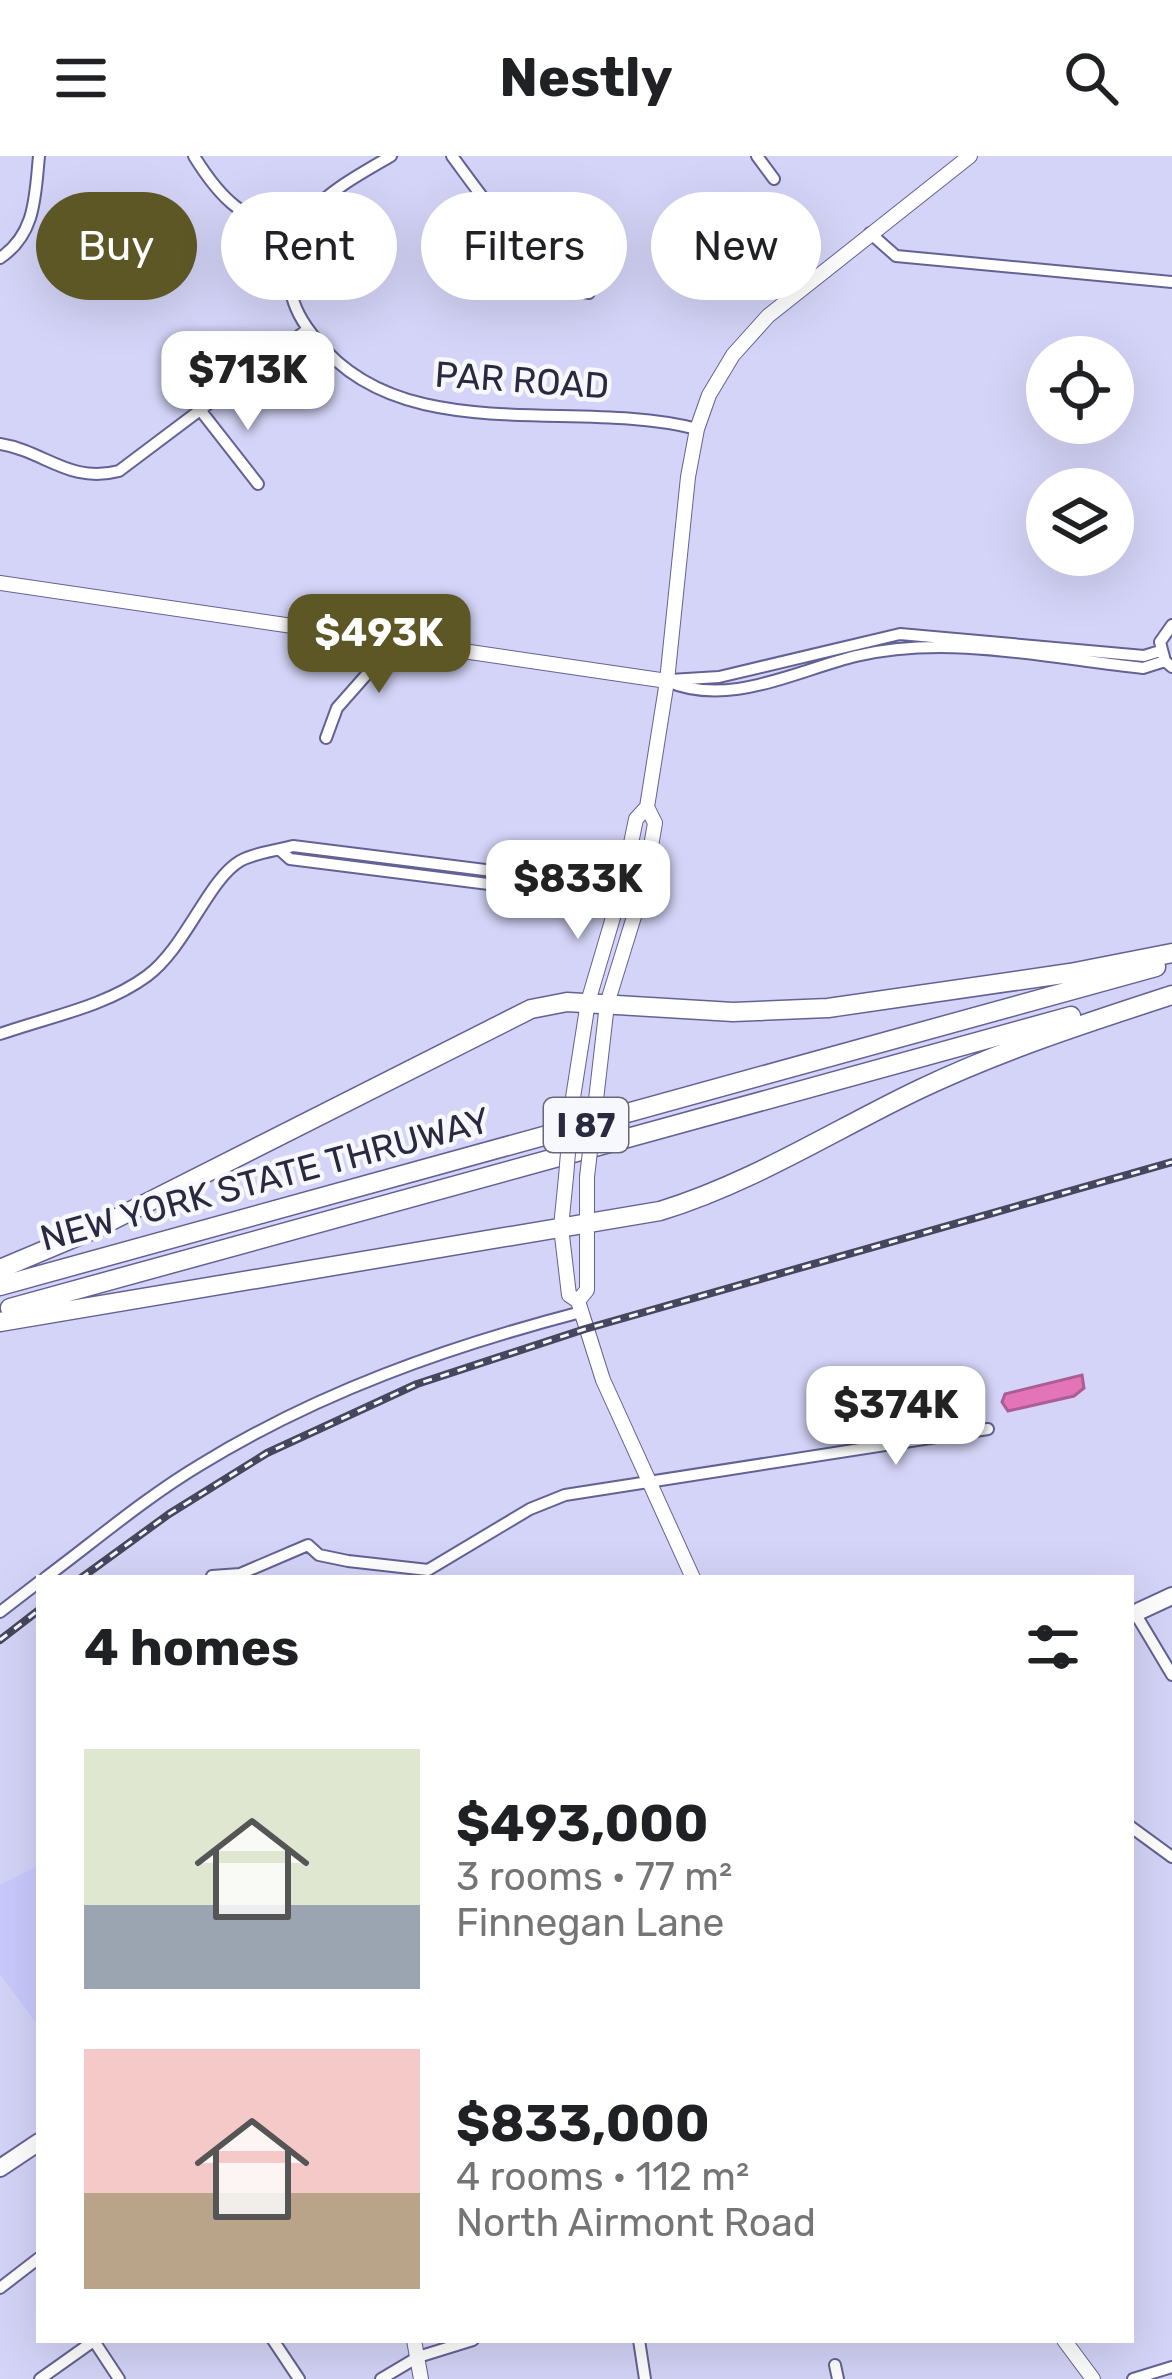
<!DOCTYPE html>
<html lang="en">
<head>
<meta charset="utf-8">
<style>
  :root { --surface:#fff; --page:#f2f2f2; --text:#202124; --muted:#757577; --accent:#5c5724 }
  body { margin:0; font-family:Rubik,sans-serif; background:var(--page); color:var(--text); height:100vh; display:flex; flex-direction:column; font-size:45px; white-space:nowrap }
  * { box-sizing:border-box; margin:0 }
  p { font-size:39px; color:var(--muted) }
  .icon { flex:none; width:66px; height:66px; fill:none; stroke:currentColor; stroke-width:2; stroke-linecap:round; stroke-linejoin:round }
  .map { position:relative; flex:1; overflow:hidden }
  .panel { position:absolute; left:36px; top:1419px; width:1098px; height:768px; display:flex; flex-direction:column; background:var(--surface); border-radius:0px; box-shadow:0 12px 48px #0002 }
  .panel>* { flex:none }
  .banner { position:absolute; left:36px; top:36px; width:1101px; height:108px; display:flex; gap:24px }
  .controls { position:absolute; left:1026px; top:180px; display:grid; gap:24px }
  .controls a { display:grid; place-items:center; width:108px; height:108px; border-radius:50%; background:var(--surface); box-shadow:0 12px 48px #0002; font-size:60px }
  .price { position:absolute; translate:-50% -102px; padding:0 27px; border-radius:24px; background:#fff; color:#222; font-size:39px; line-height:78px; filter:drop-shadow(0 3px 6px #0008) }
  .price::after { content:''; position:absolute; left:50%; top:72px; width:36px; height:27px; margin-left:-18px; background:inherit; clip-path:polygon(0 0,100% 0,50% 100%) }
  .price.selected { background:var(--accent); color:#fff }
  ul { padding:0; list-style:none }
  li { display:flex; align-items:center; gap:36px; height:300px; padding:0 48px }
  li span { display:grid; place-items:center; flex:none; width:336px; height:240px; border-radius:0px; color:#555 }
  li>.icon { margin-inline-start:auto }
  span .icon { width:144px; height:144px; fill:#fffc; stroke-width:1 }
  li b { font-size:51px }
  h2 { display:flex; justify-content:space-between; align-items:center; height:144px; padding:0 48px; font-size:51px }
  .pill { padding:0 42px; border-radius:54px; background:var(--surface); box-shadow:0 12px 48px #0002; font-size:42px; line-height:108px }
  .pill.selected { background:var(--accent); color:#fff }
  header { display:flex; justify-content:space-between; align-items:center; height:156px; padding:0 48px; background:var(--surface); font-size:54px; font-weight:700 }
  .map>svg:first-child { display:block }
  .built { fill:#c9c9fd }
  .water { fill:#e374b7; stroke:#ab5e93; stroke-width:3 }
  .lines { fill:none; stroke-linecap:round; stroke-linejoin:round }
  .street-casing { stroke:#636295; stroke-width:14 }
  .secondary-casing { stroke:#636295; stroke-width:16 }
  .primary-casing { stroke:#636295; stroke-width:20 }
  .highway-casing { stroke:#636295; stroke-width:21 }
  .street { stroke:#fff; stroke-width:10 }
  .secondary { stroke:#fff; stroke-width:14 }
  .primary { stroke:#fff; stroke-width:16 }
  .highway { stroke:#fff; stroke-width:18 }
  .rail-casing { stroke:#46465e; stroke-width:8 }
  .rail { stroke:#f7f7fe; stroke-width:3; stroke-dasharray:9; stroke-linecap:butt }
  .secondary-bridge-casing { stroke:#636295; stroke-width:16; stroke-linecap:butt }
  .secondary-bridge { stroke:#fff; stroke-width:14 }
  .labels { text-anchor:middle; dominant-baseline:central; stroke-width:9; stroke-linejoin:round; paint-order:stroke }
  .shield { fill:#f7f7fe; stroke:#676778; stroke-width:3 }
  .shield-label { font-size:33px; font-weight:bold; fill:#29293f }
  .street-label { font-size:36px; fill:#29293f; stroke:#f7f7fe }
</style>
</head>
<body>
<header><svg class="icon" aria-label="menu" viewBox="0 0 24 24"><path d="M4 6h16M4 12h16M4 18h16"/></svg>Nestly<svg class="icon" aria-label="search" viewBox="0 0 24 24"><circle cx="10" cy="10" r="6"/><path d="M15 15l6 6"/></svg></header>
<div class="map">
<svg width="1172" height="2223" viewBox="0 0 1172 2223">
  <rect width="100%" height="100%" fill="#d3d4f7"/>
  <path class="built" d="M39 1709V1871L0 1818V1729Z"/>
  <path class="water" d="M1082 1219 1084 1232 1074 1240 1008 1255 1002 1246 1005 1238Z
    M951 1243 958 1254 952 1265 889 1272 888 1262C907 1250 929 1245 951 1243Z"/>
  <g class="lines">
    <defs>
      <path id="street" d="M194 0C223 47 242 61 295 79
        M391 0C338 31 275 62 291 135 294 153 304 169 316 183 402 294 575 241 697 273
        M452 0C479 36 544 132 589 137
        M757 0 774 23
        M870 77 896 100 1172 126
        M0 102C36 78 35 40 39 0
        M201 255 258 328
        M0 288C45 295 69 328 119 315L308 173
        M1172 469 1160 486 1165 505 1172 511
        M670 524 719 521 900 478 1144 500 1160 495
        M667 525C728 552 795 515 856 500 948 478 1049 502 1143 512L1165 505
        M326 582 337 552 367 518 373 481
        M280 694 290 703 600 742 610 736
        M0 878C48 861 105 851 147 820 186 791 208 724 240 705 256 696 275 695 293 690L581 726 604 729 610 736 637 747
        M212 1420 240 1418 308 1389 319 1399 348 1405 428 1414 530 1353 565 1339 988 1273
        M45 1422C96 1384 145 1342 200 1309 319 1236 447 1191 581 1156
        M0 1456 39 1426
        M1135 1457 1172 1519
        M1131 1671 1172 1701
        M0 2132 39 2102
        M273 2184 299 2223
        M639 2184 645 2223
        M94 2185 119 2223
        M835 2209 838 2223
        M40 2223 95 2184
        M381 2223 418 2201 473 2184
        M1133 2223 1172 2211"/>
      <path id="secondary" d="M0 427 667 525
        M596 944 607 848 645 725 655 667 647 651
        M572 948 588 846 622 731 636 663 647 651 667 525 688 321 697 273 709 239 733 199 768 160 970 0
        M566 1021 561 1071 569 1139 578 1145 603 1224 693 1422
        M578 1145 587 1134V1021
        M414 2184 421 2223
        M1064 2184 1093 2223"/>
      <path id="primary" d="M1131 1459 1172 1440
        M0 2012 39 1986"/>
      <path id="highway" d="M0 1113 95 1073 531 853 567 846 733 856 828 852 1070 817 1172 797
        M0 1130 1156 811
        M10 1152 1071 860
        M0 1166 660 1055C752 1027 834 974 920 933 1002 894 1086 867 1172 839"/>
    </defs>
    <use href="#street" class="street-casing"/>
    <use href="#secondary" class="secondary-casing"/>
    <use href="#primary" class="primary-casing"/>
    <use href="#highway" class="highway-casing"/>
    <use href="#street" class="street"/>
    <use href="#secondary" class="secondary"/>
    <use href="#primary" class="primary"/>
    <use href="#highway" class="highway"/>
    <defs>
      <path id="rail" d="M81 1422 169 1358 267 1297 417 1228 585 1173 1172 1006
        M0 1484 39 1454"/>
    </defs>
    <use href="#rail" class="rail-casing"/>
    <use href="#rail" class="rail"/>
    <defs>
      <path id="secondary-bridge" d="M566 1021 572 948
        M587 1021 596 944"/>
    </defs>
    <use href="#secondary-bridge" class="secondary-bridge-casing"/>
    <use href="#secondary-bridge" class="secondary-bridge"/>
  </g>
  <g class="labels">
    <rect class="shield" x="544" y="942" width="84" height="54" rx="9"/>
    <g class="shield-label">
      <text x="586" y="969">I 87</text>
    </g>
    <g class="street-label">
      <text transform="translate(522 224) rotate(4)">PAR ROAD</text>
      <text transform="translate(265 1023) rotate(-15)">NEW YORK STATE THRUWAY</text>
    </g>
  </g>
</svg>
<div class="controls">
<a><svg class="icon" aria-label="locate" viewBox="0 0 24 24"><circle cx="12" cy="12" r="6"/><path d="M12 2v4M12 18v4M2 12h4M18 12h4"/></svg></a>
<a><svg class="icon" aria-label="layers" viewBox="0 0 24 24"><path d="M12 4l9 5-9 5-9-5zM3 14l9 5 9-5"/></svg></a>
</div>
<b class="price" style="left:248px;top:277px">$713K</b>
<b class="price selected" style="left:379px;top:540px">$493K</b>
<b class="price" style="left:578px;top:786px">$833K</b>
<b class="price" style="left:896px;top:1312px">$374K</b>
<div class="banner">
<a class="pill selected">Buy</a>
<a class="pill">Rent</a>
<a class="pill">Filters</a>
<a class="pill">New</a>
</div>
<section class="panel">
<h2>4 homes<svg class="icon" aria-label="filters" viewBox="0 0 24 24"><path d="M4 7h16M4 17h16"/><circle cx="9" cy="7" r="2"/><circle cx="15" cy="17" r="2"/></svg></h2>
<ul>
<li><span style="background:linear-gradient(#dfe7d0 65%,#9aa5b1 0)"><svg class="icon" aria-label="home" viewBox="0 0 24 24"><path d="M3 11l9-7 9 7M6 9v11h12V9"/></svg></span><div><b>$493,000</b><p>3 rooms · 77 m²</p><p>Finnegan Lane</p></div></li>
<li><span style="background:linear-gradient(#f6c9c9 60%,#b9a48a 0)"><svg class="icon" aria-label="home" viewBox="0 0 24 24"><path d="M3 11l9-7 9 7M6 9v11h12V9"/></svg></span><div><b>$833,000</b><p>4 rooms · 112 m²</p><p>North Airmont Road</p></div></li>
</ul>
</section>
</div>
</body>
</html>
